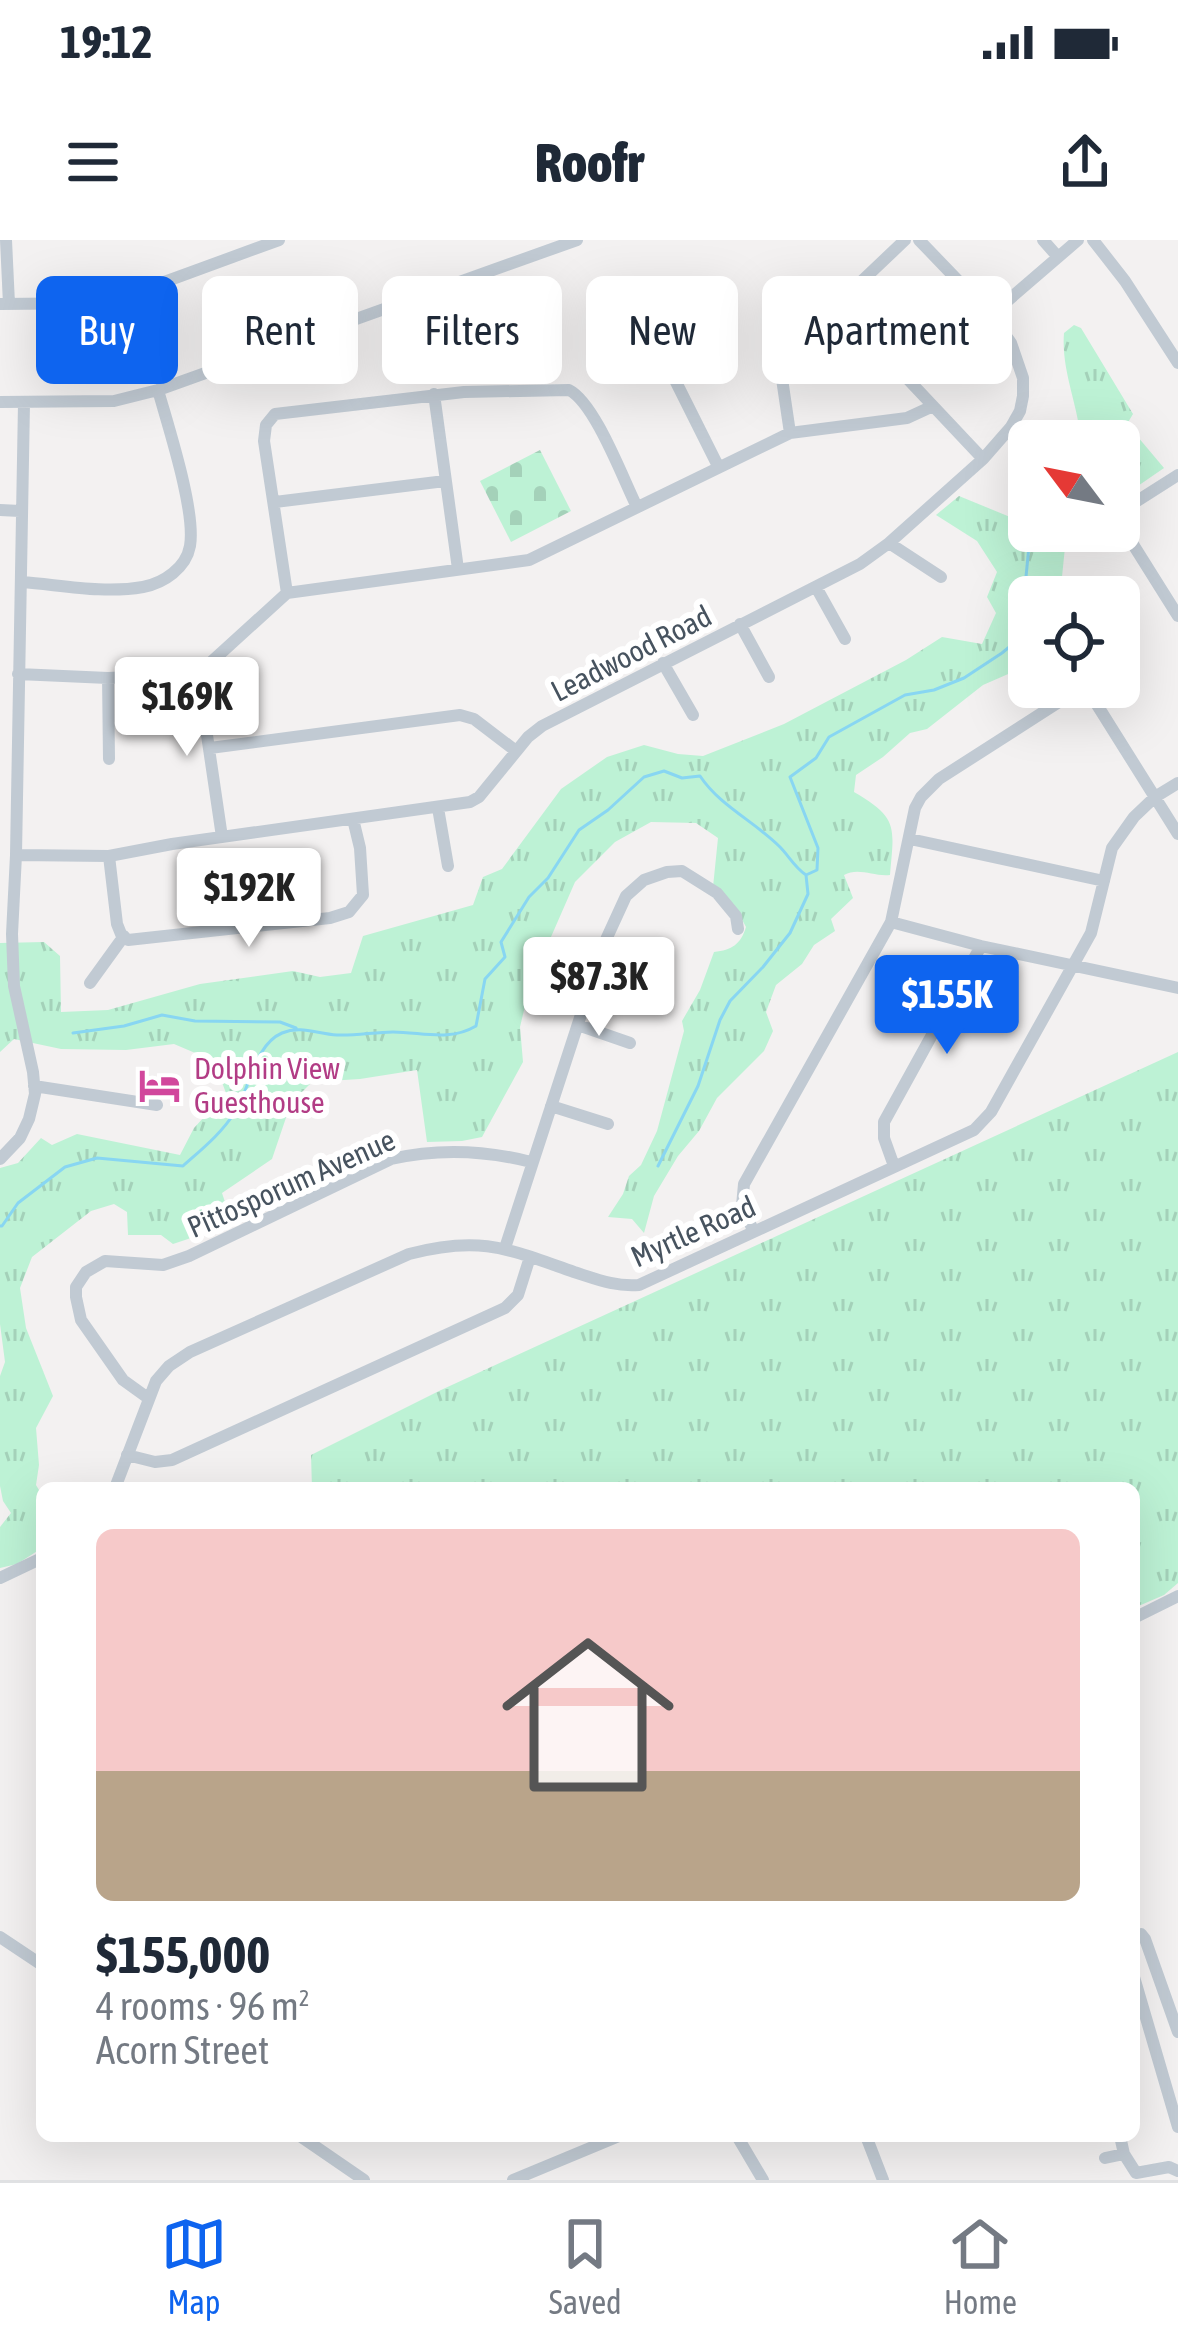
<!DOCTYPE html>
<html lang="en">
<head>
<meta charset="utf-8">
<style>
  :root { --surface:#fff; --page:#f6f6f7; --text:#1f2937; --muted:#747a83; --line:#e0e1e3; --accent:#0e64ef }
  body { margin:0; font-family:"Asap Condensed",sans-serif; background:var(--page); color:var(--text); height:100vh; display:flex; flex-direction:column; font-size:45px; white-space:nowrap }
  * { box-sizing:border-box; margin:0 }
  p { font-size:39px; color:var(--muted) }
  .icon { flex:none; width:66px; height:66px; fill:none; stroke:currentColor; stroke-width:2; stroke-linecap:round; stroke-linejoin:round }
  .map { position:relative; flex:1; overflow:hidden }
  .side { position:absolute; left:36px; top:1242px; width:1104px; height:660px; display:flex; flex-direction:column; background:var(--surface); border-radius:18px; box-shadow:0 12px 48px #0002 }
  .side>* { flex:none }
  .top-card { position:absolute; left:36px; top:36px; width:1107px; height:108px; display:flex; gap:24px }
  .needle { width:78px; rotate:302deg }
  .tools { position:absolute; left:1008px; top:180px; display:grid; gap:24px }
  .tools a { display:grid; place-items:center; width:132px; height:132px; border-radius:18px; background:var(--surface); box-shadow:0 12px 48px #0002; font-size:60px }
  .price { position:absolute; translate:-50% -102px; padding:0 27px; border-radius:12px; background:#fff; color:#222; font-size:39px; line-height:78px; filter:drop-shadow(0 3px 6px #0008) }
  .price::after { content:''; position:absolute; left:50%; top:72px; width:36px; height:27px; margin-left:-18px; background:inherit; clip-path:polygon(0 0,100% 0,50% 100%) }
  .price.on { background:var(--accent); color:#fff }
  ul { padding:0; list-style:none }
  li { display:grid; align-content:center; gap:24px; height:636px; padding:0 60px }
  li span { display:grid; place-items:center; height:372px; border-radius:18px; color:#555 }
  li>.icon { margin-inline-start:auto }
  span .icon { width:216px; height:216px; fill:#fffc; stroke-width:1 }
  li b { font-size:51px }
  .chip { padding:0 42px; border-radius:18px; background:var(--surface); box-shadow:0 12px 48px #0002; font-size:42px; line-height:108px }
  .chip.on { background:var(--accent); color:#fff }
  .status { display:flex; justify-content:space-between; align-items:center; height:84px; padding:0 60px; background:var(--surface); direction:ltr }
  .status svg { height:33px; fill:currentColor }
  header { display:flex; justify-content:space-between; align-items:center; height:156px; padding:0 60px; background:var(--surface); font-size:54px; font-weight:800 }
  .dock { display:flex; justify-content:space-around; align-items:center; height:168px; border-top:3px solid var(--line); background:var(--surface); font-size:33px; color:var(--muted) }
  .dock a { display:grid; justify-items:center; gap:6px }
  .dock .on { color:var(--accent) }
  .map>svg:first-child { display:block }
  .grass { fill:url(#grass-tufts) }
  .cemetery { fill:url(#cemetery-stones) }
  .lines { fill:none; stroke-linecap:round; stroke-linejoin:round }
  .stream { stroke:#88d6f2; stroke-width:3 }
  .minor { stroke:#c1cad3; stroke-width:12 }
  .labels { text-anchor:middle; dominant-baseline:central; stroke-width:12; stroke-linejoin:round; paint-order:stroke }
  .street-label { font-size:30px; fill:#47535f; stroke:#fff }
  .hotel-label { font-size:30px; fill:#b23c85; stroke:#fff; text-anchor:start }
</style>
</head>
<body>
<div class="status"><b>19:12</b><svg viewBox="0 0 49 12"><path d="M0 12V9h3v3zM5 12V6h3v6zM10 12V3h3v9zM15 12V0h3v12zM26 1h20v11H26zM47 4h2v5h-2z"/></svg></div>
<header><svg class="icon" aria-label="menu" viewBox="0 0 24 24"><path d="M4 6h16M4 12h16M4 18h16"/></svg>Roofr<svg class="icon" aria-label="share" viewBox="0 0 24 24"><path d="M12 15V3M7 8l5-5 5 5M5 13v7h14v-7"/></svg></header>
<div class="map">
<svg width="1178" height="1940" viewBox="0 0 1178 1940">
  <defs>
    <pattern id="grass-tufts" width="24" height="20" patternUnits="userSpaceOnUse" patternTransform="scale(3)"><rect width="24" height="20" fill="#bdf2d5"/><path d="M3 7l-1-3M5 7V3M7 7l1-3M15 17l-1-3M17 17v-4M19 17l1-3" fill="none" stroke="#a4d1b9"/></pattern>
    <pattern id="cemetery-stones" width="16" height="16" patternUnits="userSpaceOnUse" patternTransform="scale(3)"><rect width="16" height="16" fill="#bdf2d5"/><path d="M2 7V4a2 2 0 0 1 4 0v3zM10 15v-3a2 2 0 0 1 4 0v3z" fill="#a4d1b9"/></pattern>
  </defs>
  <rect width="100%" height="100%" fill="#f3f1f1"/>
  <path class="grass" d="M1074 85 1081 88 1133 174 1127 184 1164 228 1119 259V201H1081C1078 164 1061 130 1064 93Z
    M959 256 1015 279 1029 267V291H1076L1066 297 1060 357H1029V425L983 445 927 489 910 493 883 517 856 535 854 552C899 578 894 587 890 635 874 637 859 627 844 635L853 658 831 679 835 691 814 705 802 724 776 745 766 772 773 791 764 811 717 858 699 891 678 916 654 956 644 993 632 979 608 977 623 954 629 936 641 925 657 891 684 791 682 781 700 750 714 712C732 710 741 704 746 687L738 672 713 647 718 598 696 583 651 582 615 602 575 642 530 745 520 787 523 822 482 897 462 901 427 902 417 830 360 839 312 842 291 863 272 919 222 953 231 980 215 990 173 1004 161 995H128L127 972 114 964 91 971 32 1017 20 1048 26 1088 53 1156 36 1188 39 1225 36 1245 42 1255V1308L17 1324 0 1328V1287L11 1273 3 1261 0 1246V1136L5 1122 0 1084V928L18 923 41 898 52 905 77 894 180 915 194 888 226 853 214 821 174 804 126 810 61 809 14 799 0 812V703L44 702 60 716 61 772 108 770 200 744 293 731 320 737 351 733 363 696 473 665 483 637 502 629 561 549 607 517 644 505 678 514 703 516 784 484 906 420 942 397 982 404 996 373 987 357 997 332 977 301 936 275Z
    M1178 812V1343L1164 1355 1134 1368V1248H312L311 1215 441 1150Z"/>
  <path class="cemetery" d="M540 210 571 271 511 302 480 241Z"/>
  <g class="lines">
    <path class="stream" d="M73 793 124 786 162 775 195 781 280 782 296 788
      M658 926 698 846 720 780 730 761 763 727 790 693 808 654 806 635
      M0 986H2L18 963 65 927 97 918 183 926C202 909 221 894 235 872 250 849 254 805 282 793 301 785 317 794 337 795 355 796 375 792 393 792 422 792 449 802 476 786L485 739 505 717 501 702 529 657 548 638 579 590 608 570 644 537 664 531 682 538 700 536C720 566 754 581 780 607 789 616 794 627 806 635L817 630 818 608 790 537 816 518 829 497 905 455 934 450 964 438 1002 413 1020 398 1029 306 1042 291"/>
    <path class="minor" d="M6 0 9 64
      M1043 0 1058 17
      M1093 0 1125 41 1178 123
      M0 64 107 63 279 0
      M837 64 983 219
      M991 75 1078 0
      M660 110 718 226
      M434 154 458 329
      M0 162 114 161 158 150 577 0
      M790 193 781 132 786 113 905 0
      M275 262 445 241
      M0 270 20 271
      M1119 276 1126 268 1178 235
      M1119 282 1178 376
      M889 303 941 337
      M22 342C61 345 104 354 143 347 164 343 186 328 190 306 196 271 168 186 158 150
      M816 347 845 399
      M287 353 264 201 266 185 275 174 464 152 569 150C595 163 623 239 637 267
      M740 384 769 437
      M663 423 693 475
      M18 434 108 438 198 434
      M198 434 287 353 529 320 790 193 907 178 933 166
      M198 434 222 597
      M108 438 109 519
      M210 508 460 475 474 479 516 511
      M438 568 448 626
      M910 599 1104 641
      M16 615 109 616 172 604 470 562 479 557 528 497 542 486 860 324 889 303 983 219 1011 187 1020 171 1023 156V138L1011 103 991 75 919 0
      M109 616 117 684 121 694 128 700 330 678 349 672 363 655 360 608 353 579
      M891 682 981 706 1178 748
      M604 704 664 725
      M90 743 124 696
      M578 785 630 803
      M34 846 157 865
      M551 866 608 884
      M0 919 20 898 29 879 35 854 33 832 14 746 12 694 16 615 24 163
      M894 926 884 898V882L981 706
      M753 990 742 966 744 944 891 682 915 568 921 557 939 539 1073 453 1081 451 1094 460 1178 594
      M505 1008 604 704 626 656 644 640 667 632 682 631 717 653 736 676 738 689
      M148 1158 123 1140 81 1080 76 1057V1047L86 1032 105 1021 163 1025 189 1016 391 919C439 908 484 910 531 922
      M127 1215 155 1222 172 1220 505 1068 518 1055 530 1017
      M115 1248 156 1141 169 1126 190 1112 409 1014C481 995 508 1009 574 1032 596 1039 615 1047 639 1045L974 890 991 872 1091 693 1112 608 1134 577 1155 557 1178 543
      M0 1338 42 1318
      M1134 1378 1178 1356
      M0 1697 42 1725
      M1134 1697 1141 1694 1145 1699 1178 1792
      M1134 1737 1178 1887
      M300 1896 364 1940
      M737 1896 763 1940
      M866 1896 883 1940
      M1120 1896 1124 1914 1136 1933 1169 1927 1178 1931
      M1105 1918 1124 1914
      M513 1940 619 1896"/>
  </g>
  <defs>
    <symbol id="hotel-bare" viewBox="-9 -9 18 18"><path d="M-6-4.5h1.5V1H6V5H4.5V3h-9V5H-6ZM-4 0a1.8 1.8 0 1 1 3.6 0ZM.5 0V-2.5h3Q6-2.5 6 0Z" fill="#d1479c" stroke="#fff" stroke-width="2.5" paint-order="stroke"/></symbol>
  </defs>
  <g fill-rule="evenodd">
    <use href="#hotel-bare" x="130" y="816" width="59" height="59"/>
  </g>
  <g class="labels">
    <g class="street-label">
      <text transform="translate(631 413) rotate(-27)">Leadwood Road</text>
      <text transform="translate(291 943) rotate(-24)">Pittosporum Avenue</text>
      <text transform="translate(693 991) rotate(-24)">Myrtle Road</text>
    </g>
    <g class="hotel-label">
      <text x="194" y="828">Dolphin View<tspan x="194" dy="34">Guesthouse</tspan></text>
    </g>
  </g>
</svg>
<div class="tools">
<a><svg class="needle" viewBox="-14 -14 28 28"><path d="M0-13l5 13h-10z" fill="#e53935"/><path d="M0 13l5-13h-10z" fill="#747a83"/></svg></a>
<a><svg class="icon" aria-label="locate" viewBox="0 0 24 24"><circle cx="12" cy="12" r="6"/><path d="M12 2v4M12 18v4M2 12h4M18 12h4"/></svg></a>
</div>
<b class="price" style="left:187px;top:519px">$169K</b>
<b class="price" style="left:249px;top:710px">$192K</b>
<b class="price" style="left:599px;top:799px">$87.3K</b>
<b class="price on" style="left:947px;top:817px">$155K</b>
<div class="top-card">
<a class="chip on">Buy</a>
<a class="chip">Rent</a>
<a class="chip">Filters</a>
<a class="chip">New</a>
<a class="chip">Apartment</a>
</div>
<section class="side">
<ul>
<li><span style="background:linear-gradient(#f6c9c9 65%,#b9a48a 0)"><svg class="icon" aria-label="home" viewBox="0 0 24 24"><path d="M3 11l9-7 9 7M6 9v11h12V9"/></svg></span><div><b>$155,000</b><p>4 rooms · 96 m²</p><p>Acorn Street</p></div></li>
</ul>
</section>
</div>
<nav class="dock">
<a class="on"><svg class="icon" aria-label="map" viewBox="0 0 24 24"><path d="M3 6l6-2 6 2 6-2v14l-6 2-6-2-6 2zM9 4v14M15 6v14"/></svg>Map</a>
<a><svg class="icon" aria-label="saved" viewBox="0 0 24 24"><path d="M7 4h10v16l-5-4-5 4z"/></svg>Saved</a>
<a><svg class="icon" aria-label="home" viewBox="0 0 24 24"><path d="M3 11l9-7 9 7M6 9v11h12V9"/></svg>Home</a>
</nav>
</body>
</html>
